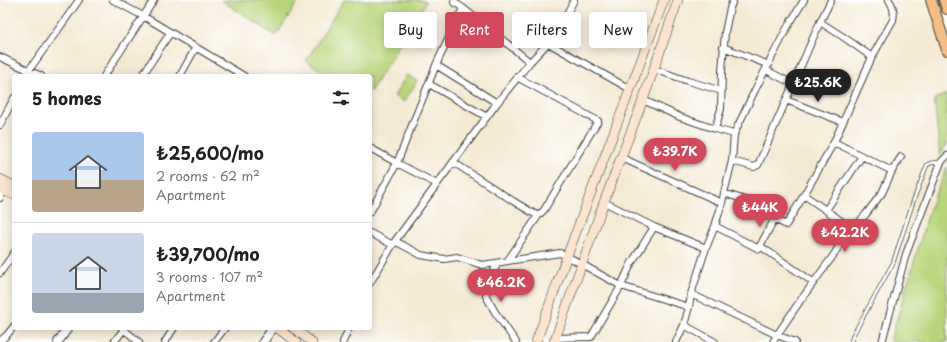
<!DOCTYPE html>
<html lang="en">
<head>
<meta charset="utf-8">
<style>
  :root { --surface:#fff; --page:#f6f6f6; --text:#202124; --muted:#757577; --line:#e0e0e0; --accent:#d1495b }
  body { margin:0; font-family:"Playpen Sans",sans-serif; background:var(--page); color:var(--text); height:100vh; display:flex; flex-direction:column; font-size:15px; white-space:nowrap }
  * { box-sizing:border-box; margin:0 }
  p { font-size:13px; color:var(--muted) }
  .icon { flex:none; width:22px; height:22px; fill:none; stroke:currentColor; stroke-width:2; stroke-linecap:round; stroke-linejoin:round }
  .map { position:relative; flex:1; overflow:hidden }
  .details { position:absolute; left:12px; top:74px; width:360px; height:256px; display:flex; flex-direction:column; background:var(--surface); border-radius:4px; box-shadow:0 2px 10px #0003 }
  .details>* { flex:none }
  .hud { position:absolute; left:384px; top:12px; width:380px; height:36px; display:flex; gap:8px }
  .price { position:absolute; translate:-50% -34px; padding:0 9px; border-radius:14px; background:var(--accent); color:#fff; font-size:13px; line-height:26px; filter:drop-shadow(0 1px 2px #0008) }
  .price::after { content:''; position:absolute; left:50%; top:24px; width:12px; height:9px; margin-left:-6px; background:inherit; clip-path:polygon(0 0,100% 0,50% 100%) }
  .price.current { background:#222; color:#fff }
  ul { padding:0; list-style:none }
  li { display:flex; align-items:center; gap:12px; height:100px; padding:0 20px }
  li+li { border-top:1px solid var(--line) }
  li span { display:grid; place-items:center; flex:none; width:112px; height:80px; border-radius:4px; color:#555 }
  li>.icon { margin-inline-start:auto }
  span .icon { width:48px; height:48px; fill:#fffc; stroke-width:1 }
  li b { font-size:17px }
  h2 { display:flex; justify-content:space-between; align-items:center; height:48px; padding:0 20px; font-size:17px }
  .pill { padding:0 14px; border-radius:4px; background:var(--surface); box-shadow:0 2px 10px #0003; font-size:14px; line-height:36px }
  .pill.current { background:var(--accent); color:#fff }
  .map>svg:first-child { display:block }
  .green { fill:#b9d57b; stroke:#6a784c }
  .lines { fill:none; stroke-linecap:round; stroke-linejoin:round }
  .service-casing { stroke:#3c3b38; stroke-width:4.5 }
  .minor-casing { stroke:#3c3b38; stroke-width:8 }
  .tertiary-casing { stroke:#3c3b38; stroke-width:10 }
  .secondary-casing { stroke:#3c3b38; stroke-width:10 }
  .trunk-casing { stroke:#3c3b38; stroke-width:12 }
  .service { stroke:#fff; stroke-width:3 }
  .minor { stroke:#fff; stroke-width:6 }
  .tertiary { stroke:#fff; stroke-width:8 }
  .secondary { stroke:#fbe5cf; stroke-width:9 }
  .trunk { stroke:#f6be86; stroke-width:10 }
</style>
</head>
<body>
<div class="map">
<svg width="947" height="342" viewBox="0 0 947 342">
  <rect width="100%" height="100%" fill="#fff"/>
  <filter id="ink" filterUnits="userSpaceOnUse"><feTurbulence type="fractalNoise" baseFrequency=".025" numOctaves="2"/><feDisplacementMap in="SourceGraphic" scale="8" xChannelSelector="R" yChannelSelector="G"/><feConvolveMatrix kernelMatrix="1 2 1 2 8 2 1 2 1" color-interpolation-filters="sRGB"/></filter>
  <filter id="wash" filterUnits="userSpaceOnUse"><feTurbulence type="fractalNoise" baseFrequency=".012" numOctaves="4" result="noise"/><feDisplacementMap in="SourceGraphic" scale="16" xChannelSelector="R" yChannelSelector="G"/><feGaussianBlur stdDeviation="0.9" result="paint"/><feColorMatrix in="noise" values="0 0 0 0 0 0 0 0 0 0 0 0 0 0 0 0 0 1.4 0 .05"/><feComposite in="paint" operator="in"/></filter>
  <g filter="url(#wash)">
    <rect width="100%" height="100%" fill="#f4ead4"/>
    <path class="green" d="M221 0H299L276 36Z
      M344 0H422L426 2 370 92V76H330L306 61Z
      M407 75 417 81 404 102 394 96Z
      M947 94V144L940 156 934 99Z
      M947 167V342H890L931 205Z"/>
  </g>
  <g filter="url(#ink)">
    <g class="lines">
      <defs>
        <path id="service" d="M851 342 853 335 893 263 914 199 927 165 931 163 941 162"/>
        <path id="minor" d="M113 0 143 16 244 76
          M455 0 454 2 463 8
          M889 0C893 6 895 12 893 20L872 57 834 142 892 171
          M820 22 831 0
          M548 43 630 89
          M723 47 769 65
          M0 57 41 76
          M436 65 497 103
          M654 69 688 81 722 91
          M766 70 793 84
          M26 76 29 70 65 20 79 0
          M104 76 154 0
          M142 76 170 33
          M180 76 196 47
          M429 84 487 117
          M643 100 680 117 715 129
          M786 100 843 122
          M0 125 14 98
          M734 134 755 90 787 28 804 0
          M370 148 397 163 370 212
          M622 158 722 203
          M732 161 754 167 758 165 820 22 842 36 872 57
          M453 162 513 201 538 216
          M437 184 397 163 436 65 463 8 530 62
          M724 193 748 201 754 207 786 225 804 195 834 142
          M804 195 853 229
          M0 198 4 190
          M604 202 654 227
          M826 210 862 156
          M715 226 722 203 724 193 732 161 734 134 715 129 721 109 722 71 725 32 730 8 733 0
          M370 233 393 245
          M395 241 497 103 530 62 548 43 561 25 574 0
          M760 246 775 218
          M508 260 538 216 544 210 598 121 517 77
          M498 263 487 283 486 296 495 312 516 342
          M0 273 14 253
          M370 283 395 241 421 255 444 259 457 257 482 265 560 253 567 256 621 286 689 307
          M691 294 777 335 795 342
          M684 325 715 342
          M122 328 139 342
          M555 338 591 337 621 286 631 264 654 227 706 248
          M0 341 7 335 14 326
          M114 342 125 328
          M165 342 174 328
          M214 342 225 328
          M343 342 349 328
          M676 342 684 325 689 307 691 294 706 248 715 226 759 249 760 246 813 282
          M773 342 777 335 800 301 833 256 841 243 866 214 882 193 892 171 901 157
          M882 342 906 254 941 162 947 156"/>
        <path id="tertiary" d="M58 342 68 328
          M263 342 273 328"/>
        <path id="secondary" d="M0 179 14 186
          M0 189 14 195
          M277 328 296 342
          M293 328 312 342
          M536 342 567 256 664 0
          M554 342 604 202 643 100 678 0"/>
        <path id="trunk" d="M931 0 947 50
          M944 0 947 9"/>
      </defs>
      <use href="#service" class="service-casing"/>
      <use href="#minor" class="minor-casing"/>
      <use href="#tertiary" class="tertiary-casing"/>
      <use href="#secondary" class="secondary-casing"/>
      <use href="#trunk" class="trunk-casing"/>
      <use href="#service" class="service"/>
      <use href="#minor" class="minor"/>
      <use href="#tertiary" class="tertiary"/>
      <use href="#secondary" class="secondary"/>
      <use href="#trunk" class="trunk"/>
    </g>
  </g>
</svg>
<b class="price current" style="left:818px;top:103px">₺25.6K</b>
<b class="price" style="left:675px;top:172px">₺39.7K</b>
<b class="price" style="left:760px;top:228px">₺44K</b>
<b class="price" style="left:845px;top:253px">₺42.2K</b>
<b class="price" style="left:501px;top:303px">₺46.2K</b>
<div class="hud">
<a class="pill">Buy</a>
<a class="pill current">Rent</a>
<a class="pill">Filters</a>
<a class="pill">New</a>
</div>
<section class="details">
<h2>5 homes<svg class="icon" aria-label="filters" viewBox="0 0 24 24"><path d="M4 7h16M4 17h16"/><circle cx="9" cy="7" r="2"/><circle cx="15" cy="17" r="2"/></svg></h2>
<ul>
<li><span style="background:linear-gradient(#a9c7e8 60%,#b9a48a 0)"><svg class="icon" aria-label="home" viewBox="0 0 24 24"><path d="M3 11l9-7 9 7M6 9v11h12V9"/></svg></span><div><b>₺25,600/mo</b><p>2 rooms · 62 m²</p><p>Apartment</p></div></li>
<li><span style="background:linear-gradient(#c9d6e8 75%,#9aa5b1 0)"><svg class="icon" aria-label="home" viewBox="0 0 24 24"><path d="M3 11l9-7 9 7M6 9v11h12V9"/></svg></span><div><b>₺39,700/mo</b><p>3 rooms · 107 m²</p><p>Apartment</p></div></li>
</ul>
</section>
</div>
</body>
</html>
